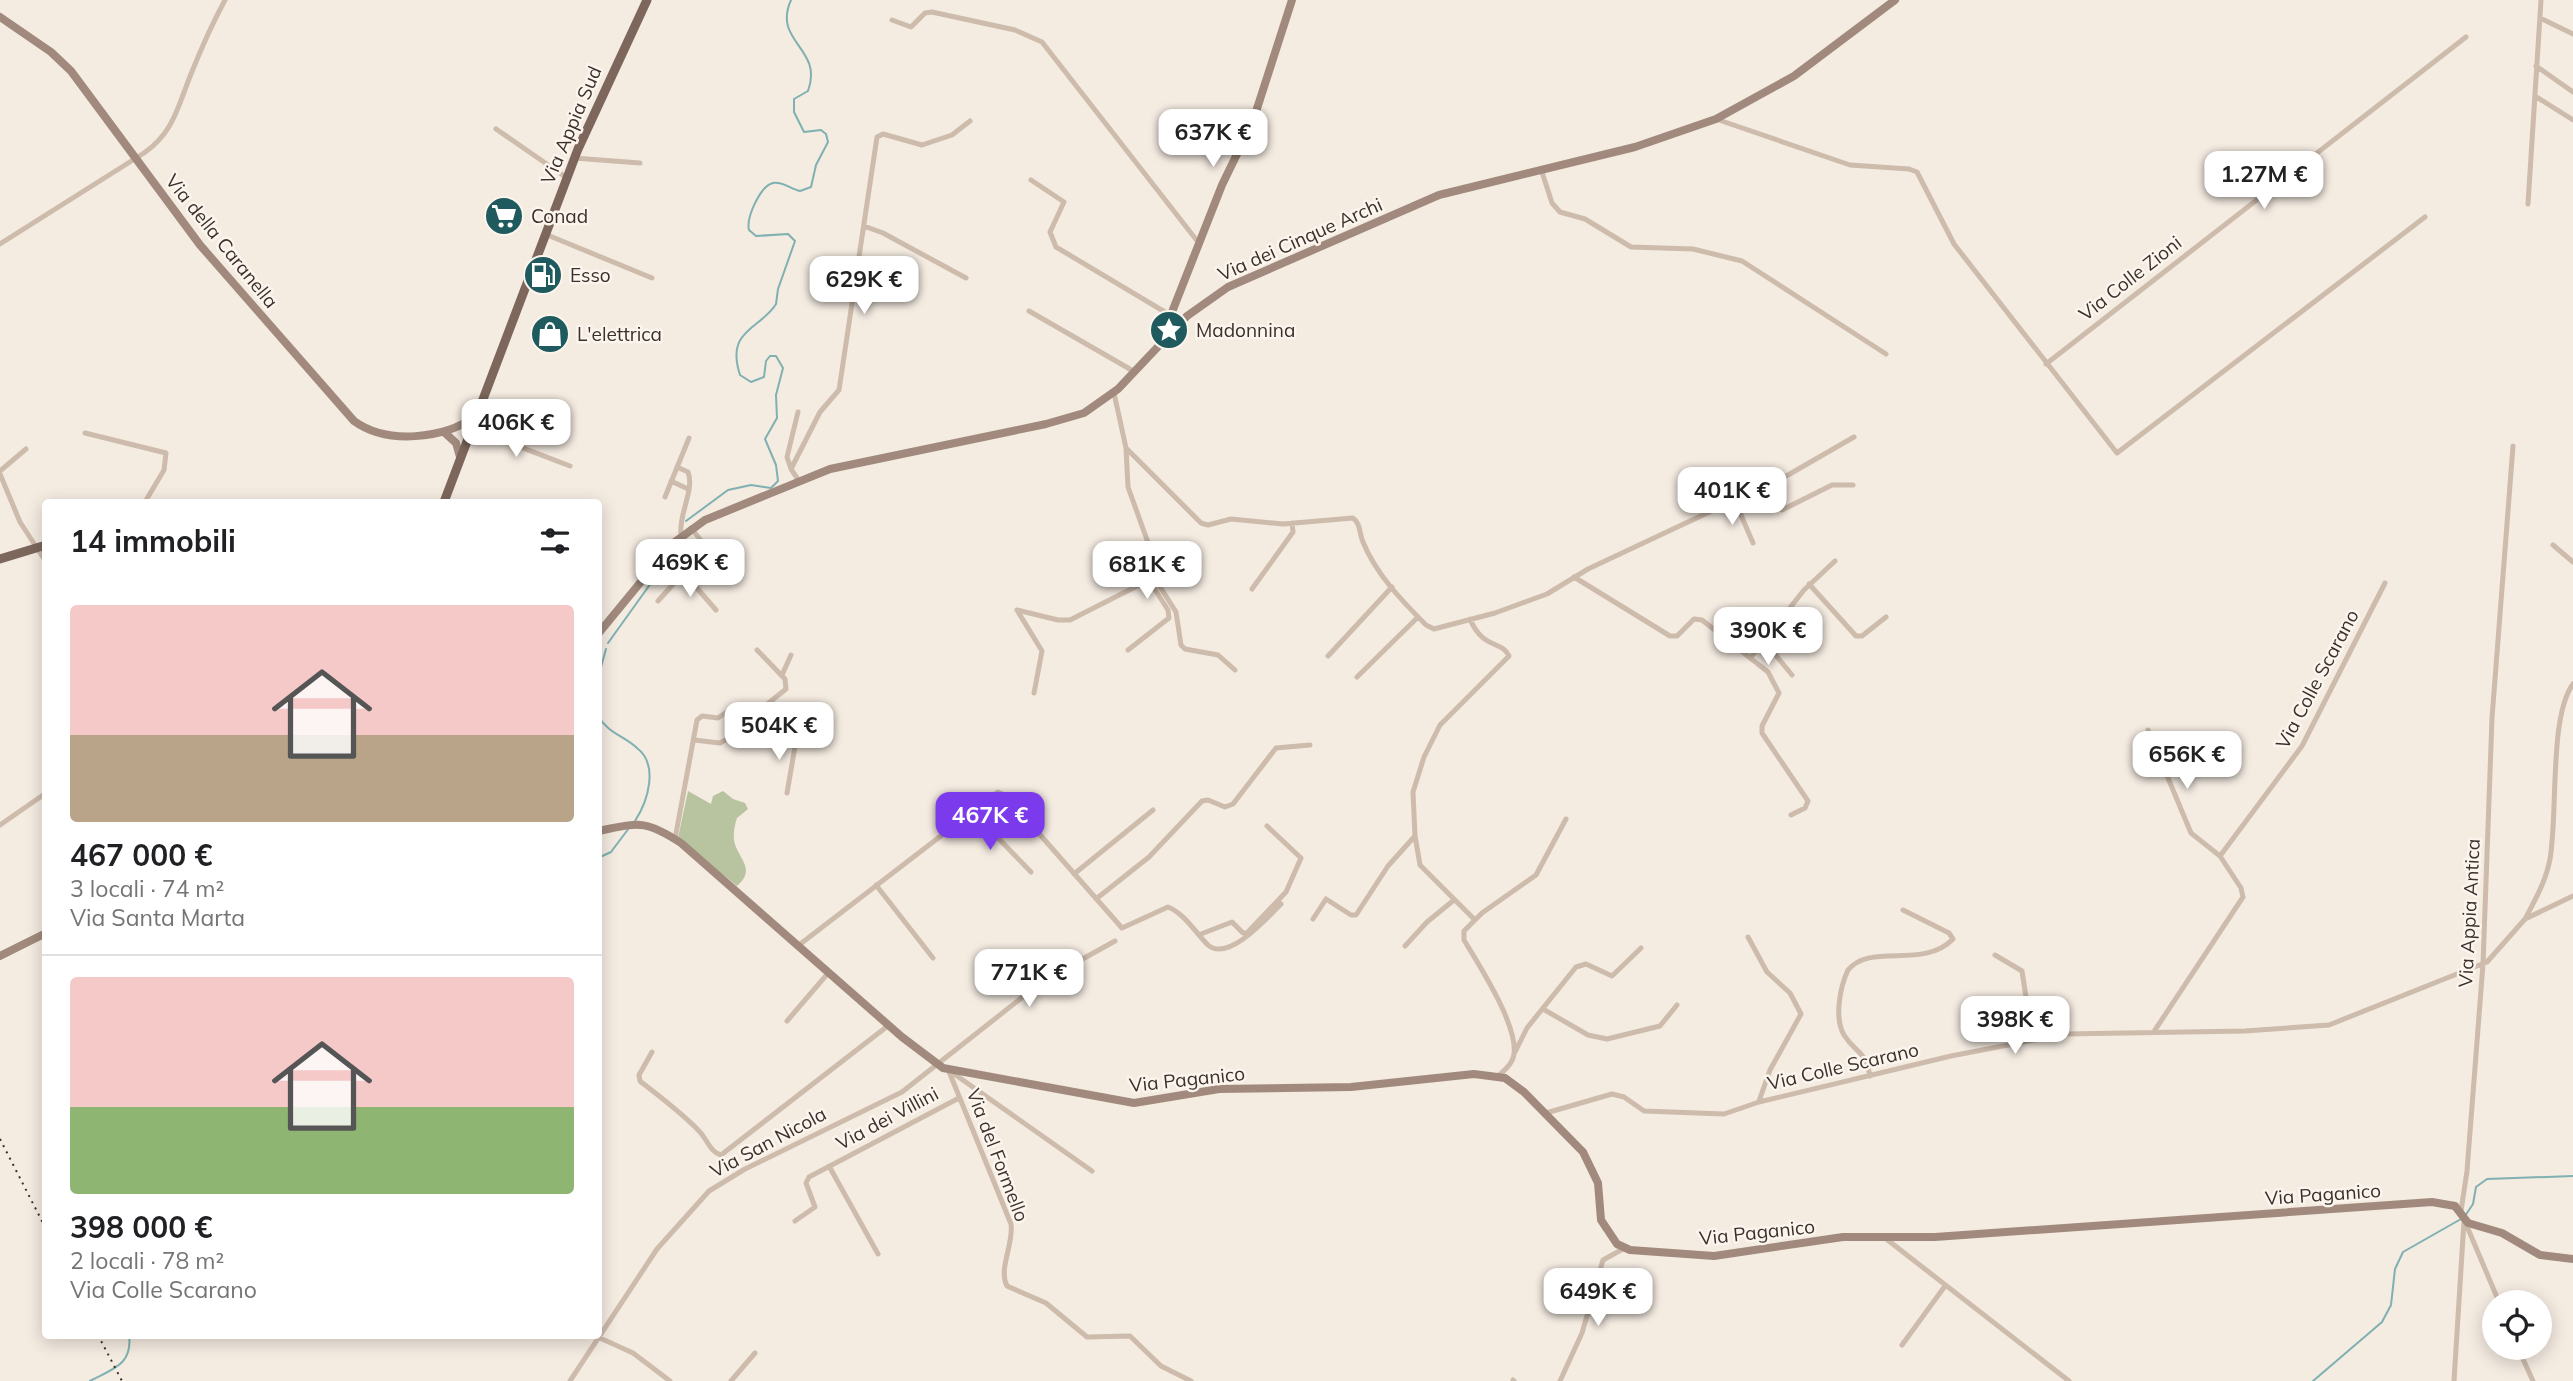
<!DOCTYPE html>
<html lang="it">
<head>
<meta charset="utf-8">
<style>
  :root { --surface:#fff; --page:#f6f6f6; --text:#202124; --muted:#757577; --line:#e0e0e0; --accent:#7c3aed }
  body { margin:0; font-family:Mulish,sans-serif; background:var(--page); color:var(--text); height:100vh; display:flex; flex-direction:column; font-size:26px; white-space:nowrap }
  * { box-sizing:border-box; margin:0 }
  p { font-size:23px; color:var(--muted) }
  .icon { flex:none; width:38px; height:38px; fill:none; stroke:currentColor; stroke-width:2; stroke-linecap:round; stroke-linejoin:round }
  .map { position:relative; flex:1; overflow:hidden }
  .panel { position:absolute; left:42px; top:499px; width:560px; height:840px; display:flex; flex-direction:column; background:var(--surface); border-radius:7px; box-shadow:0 4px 18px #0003 }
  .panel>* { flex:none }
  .tools { position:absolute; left:2482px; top:1290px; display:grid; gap:14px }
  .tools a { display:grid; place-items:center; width:70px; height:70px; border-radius:50%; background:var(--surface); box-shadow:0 4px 18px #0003; font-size:35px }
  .price { position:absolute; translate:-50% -60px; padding:0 16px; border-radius:14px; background:#fff; color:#222; font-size:23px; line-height:46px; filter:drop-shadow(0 2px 4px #0008) }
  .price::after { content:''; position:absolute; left:50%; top:42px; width:21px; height:16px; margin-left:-10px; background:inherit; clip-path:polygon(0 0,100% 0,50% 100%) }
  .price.current { background:var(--accent); color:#fff }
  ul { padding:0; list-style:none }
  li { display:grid; align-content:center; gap:14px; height:371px; padding:0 28px }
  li+li { border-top:2px solid var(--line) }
  li span { display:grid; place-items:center; height:217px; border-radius:7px; color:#555 }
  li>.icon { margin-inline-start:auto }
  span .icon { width:126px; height:126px; fill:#fffc; stroke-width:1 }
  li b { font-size:30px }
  h2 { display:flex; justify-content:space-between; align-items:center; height:84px; padding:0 28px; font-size:30px }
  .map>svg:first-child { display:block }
  .green { fill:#b8c4a0 }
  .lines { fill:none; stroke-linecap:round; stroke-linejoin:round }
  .stream { stroke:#7fb0b2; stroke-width:2 }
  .street { stroke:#cdbbac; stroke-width:5 }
  .secondary { stroke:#a18a7d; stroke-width:8 }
  .primary { stroke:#7d675c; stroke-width:9 }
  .rail { stroke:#3b302b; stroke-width:2; stroke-dasharray:2 5; stroke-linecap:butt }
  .labels { text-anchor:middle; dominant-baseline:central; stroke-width:5; stroke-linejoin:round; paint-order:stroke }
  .street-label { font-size:19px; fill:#3b302b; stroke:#fbf5ee }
  .poi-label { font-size:19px; fill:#3b302b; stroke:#fbf5ee; text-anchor:start }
</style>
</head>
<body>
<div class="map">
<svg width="2573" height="1381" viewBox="0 0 2573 1381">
  <rect width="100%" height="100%" fill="#f4ebe1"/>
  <path class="green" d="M688 791 711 804 713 796 723 791 733 799 745 803 748 809 737 818C734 827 732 838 736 847 743 863 754 871 737 886L678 838Z"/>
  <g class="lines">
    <path class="stream" d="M686 521 728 490 751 485 771 488 778 481 776 465 765 439 777 418 776 395 783 368 776 356H770L766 361 764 377 751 382 740 375C725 329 761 329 776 304L778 289 795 241 788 234 756 236 749 230C746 218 760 186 773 183 782 181 791 189 800 191L811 187 816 165 828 142 826 134 821 130 804 132 794 112V99L808 91C824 48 772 42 791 0
      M608 643 674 551
      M598 678 606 649
      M598 716C608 733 624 736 637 748 659 765 648 801 635 821
      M598 858 611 852 629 828
      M2465 1216 2473 1204 2476 1187 2487 1179 2573 1176
      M90 1381C112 1369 133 1365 129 1335
      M2313 1381 2382 1322 2391 1305 2395 1269 2403 1252 2461 1219"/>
    <path class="street" d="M2540 18 2573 34
      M892 20 911 27 925 13 932 12 1015 30 1042 42 1198 242
      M2536 66 2573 92
      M2535 96 2573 120
      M1716 119 1850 165 1909 169 1917 172 1954 244 2117 453 2425 217
      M496 129 567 178
      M574 158 640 163
      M1541 169 1552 203 1560 212 1585 219 1631 247 1693 249 1742 261 1886 354
      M1031 180 1064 202 1050 232 1056 247 1170 315
      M2528 204 2541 0
      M864 226 883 233 966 278
      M545 234 652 278
      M0 244 144 153C174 132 178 106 191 74 201 49 212 24 225 0
      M1029 311 1135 372
      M2046 364 2466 37
      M1114 393 1126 448 1201 523 1208 525 1231 519 1283 524 1353 518C1361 524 1359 533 1363 542 1376 574 1402 601 1426 625L1434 629 1495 613 1547 594 1588 569 1788 475 1854 437
      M471 428 570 466
      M85 433 166 453 164 470 145 502
      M1126 448 1128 487 1151 551 1152 574 1176 612 1181 645 1185 649 1218 655 1235 670
      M677 467 688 472C695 490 678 515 681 535
      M791 469 787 457 798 412
      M0 471 26 449
      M0 474 20 522 46 562
      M671 481 688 489
      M799 481 791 469 820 412 839 390 877 137 883 134 922 145 952 135 970 121
      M1754 492 1782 510 1832 485H1853
      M665 497 689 438
      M1735 501 1753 543
      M2553 545 2573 562
      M683 572 716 610
      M1574 577 1670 636H1677L1694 619 1702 620 1768 672 1779 693 1762 726V733L1808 801 1805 808 1791 815
      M1809 584 1856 636H1862L1886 617
      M1252 589 1293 532 1292 523
      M658 601 704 550 703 543 691 528
      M1470 619C1483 650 1502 640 1509 656L1440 725 1424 757 1413 792 1415 836 1420 865 1474 919
      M1765 642 1792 675
      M1128 650 1169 618 1168 610 1147 577 1149 558
      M1328 656 1392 587
      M1751 657 1804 590 1835 561
      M782 675 791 655
      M1357 677 1418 617
      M1034 693 1042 651 1017 610 1058 620H1070L1141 584 1147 577
      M2148 730 2191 833 2220 856
      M694 740 720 743 747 728 763 725 816 741
      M787 793 797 735
      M972 811 1031 872
      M0 825 46 793
      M675 839 697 720 702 716 718 718 731 709 756 713 786 689 785 679 757 650
      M1074 874 1153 810
      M876 885 933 958
      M1096 899 1149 857 1202 801 1208 800 1225 807 1233 804 1276 748 1310 745
      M1313 919 1326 899 1351 915H1356L1388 866 1415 836
      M2525 919C2535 900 2546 881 2550 859 2558 815 2549 716 2573 684
      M1201 934 1232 922 1243 933H1247L1286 892 1301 858 1267 826
      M1748 937 1767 972 1790 993 1801 1014 1770 1070 1759 1101
      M799 945 998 792 1006 796 1122 928 1168 907C1185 914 1195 932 1208 945 1228 963 1269 916 1281 904
      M1405 946 1427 922 1454 900
      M1995 955 2022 971 2028 1010V1040
      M1543 1009 1588 1035 1607 1039 1660 1026 1677 1005
      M787 1021 829 972
      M2155 1030 2243 897 2241 888 2220 856 2302 746 2385 583
      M652 1052 639 1075 640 1081C660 1097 682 1113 699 1131 707 1139 710 1152 721 1155L889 1025
      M1515 1052 1527 1028 1576 967 1586 964 1612 976 1641 948
      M948 1069 1011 1224C1014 1244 998 1269 1007 1286L1046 1303 1087 1337 1130 1336 1161 1366 1191 1381
      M950 1071 1092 1171
      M1498 1076C1505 1070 1513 1063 1514 1054 1518 1025 1479 965 1464 940V931L1482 913 1536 875 1566 819
      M1870 1076C1864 1048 1856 1054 1844 1035 1834 1018 1840 987 1848 970 1871 942 1923 970 1953 939L1949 933 1903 910
      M1546 1113 1612 1094 1624 1097 1644 1111 1724 1114 1759 1102 1951 1056 2065 1034 2245 1031 2329 1025 2487 962 2525 919 2573 896
      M829 1166 878 1254
      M2461 1211 2467 1171 2483 964 2492 718 2513 446
      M795 1221 815 1207 806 1183 809 1177 959 1098
      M2466 1224 2499 1302
      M1885 1238 2069 1381
      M600 1338 633 1353 670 1381
      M1902 1345 1945 1286
      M2518 1348 2533 1381
      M1513 1380 1514 1381
      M570 1381 657 1249 709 1191 745 1169 902 1092 1043 981 1115 941
      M731 1381 755 1353
      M1560 1381 1582 1333 1603 1260 1623 1249
      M2454 1381 2464 1221"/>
    <path class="secondary" d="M0 17 51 52 71 71 200 245 354 421C387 445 444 439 476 416
      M1161 340 1222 185 1253 121 1292 0
      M444 432 456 443 460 457
      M598 634 672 544 705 520 830 469 1046 424 1084 413 1118 389 1187 316 1228 287 1439 195 1635 147 1716 119 1794 76 1895 0
      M598 831C639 823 644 819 681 843L902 1037 943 1068 1134 1103 1219 1089 1351 1087 1474 1074 1505 1078 1524 1092 1583 1152 1598 1183 1601 1220 1617 1244 1630 1250 1714 1256 1843 1237H1935L2432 1202 2455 1206 2468 1223 2502 1233 2540 1255 2573 1259
      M0 956 46 933"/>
    <path class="primary" d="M444 502 578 149 647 0
      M0 559 46 545"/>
    <path class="rail" d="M0 1139 46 1229
      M98 1335 122 1381"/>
  </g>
  <defs>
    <symbol id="supermarket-disc" viewBox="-11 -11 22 22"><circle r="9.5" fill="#1f5a5e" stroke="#fbf5ee"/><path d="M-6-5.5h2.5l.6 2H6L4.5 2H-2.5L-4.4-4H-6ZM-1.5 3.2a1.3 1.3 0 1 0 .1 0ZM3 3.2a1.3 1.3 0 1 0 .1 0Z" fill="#fff"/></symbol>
    <symbol id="fuel-disc" viewBox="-11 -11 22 22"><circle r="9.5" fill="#1f5a5e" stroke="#fbf5ee"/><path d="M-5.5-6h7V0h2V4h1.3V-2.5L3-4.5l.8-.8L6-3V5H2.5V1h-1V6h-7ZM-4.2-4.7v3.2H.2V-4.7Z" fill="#fff"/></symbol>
    <symbol id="sight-disc" viewBox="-11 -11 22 22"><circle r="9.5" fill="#1f5a5e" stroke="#fbf5ee"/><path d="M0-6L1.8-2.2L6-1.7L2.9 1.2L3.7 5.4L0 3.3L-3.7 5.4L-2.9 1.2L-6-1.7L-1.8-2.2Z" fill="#fff"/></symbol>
    <symbol id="shop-disc" viewBox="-11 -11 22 22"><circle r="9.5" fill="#1f5a5e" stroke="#fbf5ee"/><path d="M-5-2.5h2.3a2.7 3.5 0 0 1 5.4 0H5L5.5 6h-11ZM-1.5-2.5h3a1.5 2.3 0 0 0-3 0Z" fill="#fff"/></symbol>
  </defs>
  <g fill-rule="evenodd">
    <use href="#supermarket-disc" x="482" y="194" width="44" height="44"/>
    <use href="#fuel-disc" x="521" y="253" width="44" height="44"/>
    <use href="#sight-disc" x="1147" y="308" width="44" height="44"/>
    <use href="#shop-disc" x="528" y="312" width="44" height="44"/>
  </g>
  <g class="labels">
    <g class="street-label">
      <text transform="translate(571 125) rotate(-67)">Via Appia Sud</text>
      <text transform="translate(1300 239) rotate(-24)">Via dei Cinque Archi</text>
      <text transform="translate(222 241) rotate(51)">Via della Caranella</text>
      <text transform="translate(2130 278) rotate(-38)">Via Colle Zioni</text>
      <text transform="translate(2317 679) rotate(-62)">Via Colle Scarano</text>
      <text transform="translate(2469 913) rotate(-87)">Via Appia Antica</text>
      <text transform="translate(1843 1066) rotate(-13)">Via Colle Scarano</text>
      <text transform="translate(1187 1079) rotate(-6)">Via Paganico</text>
      <text transform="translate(887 1118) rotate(-28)">Via dei Villini</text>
      <text transform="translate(768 1142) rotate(-28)">Via San Nicola</text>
      <text transform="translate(998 1155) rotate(69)">Via del Formello</text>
      <text transform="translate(2323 1194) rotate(-4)">Via Paganico</text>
      <text transform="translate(1757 1232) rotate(-6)">Via Paganico</text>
    </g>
    <g class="poi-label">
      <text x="531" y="216">Conad</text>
      <text x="570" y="275">Esso</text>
      <text x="1196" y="330">Madonnina</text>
      <text x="577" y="334">L'elettrica</text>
    </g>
  </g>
</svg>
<div class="tools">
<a><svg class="icon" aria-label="locate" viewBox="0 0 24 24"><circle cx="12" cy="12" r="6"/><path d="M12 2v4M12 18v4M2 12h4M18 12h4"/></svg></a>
</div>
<b class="price" style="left:1213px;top:169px">637K €</b>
<b class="price" style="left:2264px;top:211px">1.27M €</b>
<b class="price" style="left:864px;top:316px">629K €</b>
<b class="price" style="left:516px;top:459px">406K €</b>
<b class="price" style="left:1732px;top:527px">401K €</b>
<b class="price" style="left:690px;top:599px">469K €</b>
<b class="price" style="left:1147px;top:601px">681K €</b>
<b class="price" style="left:1768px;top:667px">390K €</b>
<b class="price" style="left:779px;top:762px">504K €</b>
<b class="price" style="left:2187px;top:791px">656K €</b>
<b class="price current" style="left:990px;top:852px">467K €</b>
<b class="price" style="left:1029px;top:1009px">771K €</b>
<b class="price" style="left:2015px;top:1056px">398K €</b>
<b class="price" style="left:1598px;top:1328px">649K €</b>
<section class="panel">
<h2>14 immobili<svg class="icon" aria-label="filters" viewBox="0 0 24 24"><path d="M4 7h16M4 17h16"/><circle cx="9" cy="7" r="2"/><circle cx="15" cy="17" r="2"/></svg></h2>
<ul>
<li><span style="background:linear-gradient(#f6c9c9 60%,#b9a48a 0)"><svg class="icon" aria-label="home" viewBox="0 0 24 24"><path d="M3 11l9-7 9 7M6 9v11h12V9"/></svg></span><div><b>467 000 €</b><p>3 locali · 74 m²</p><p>Via Santa Marta</p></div></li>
<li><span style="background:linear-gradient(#f6c9c9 60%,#8fb573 0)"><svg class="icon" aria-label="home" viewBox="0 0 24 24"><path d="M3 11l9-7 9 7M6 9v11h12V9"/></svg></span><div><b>398 000 €</b><p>2 locali · 78 m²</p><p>Via Colle Scarano</p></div></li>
</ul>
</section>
</div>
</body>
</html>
